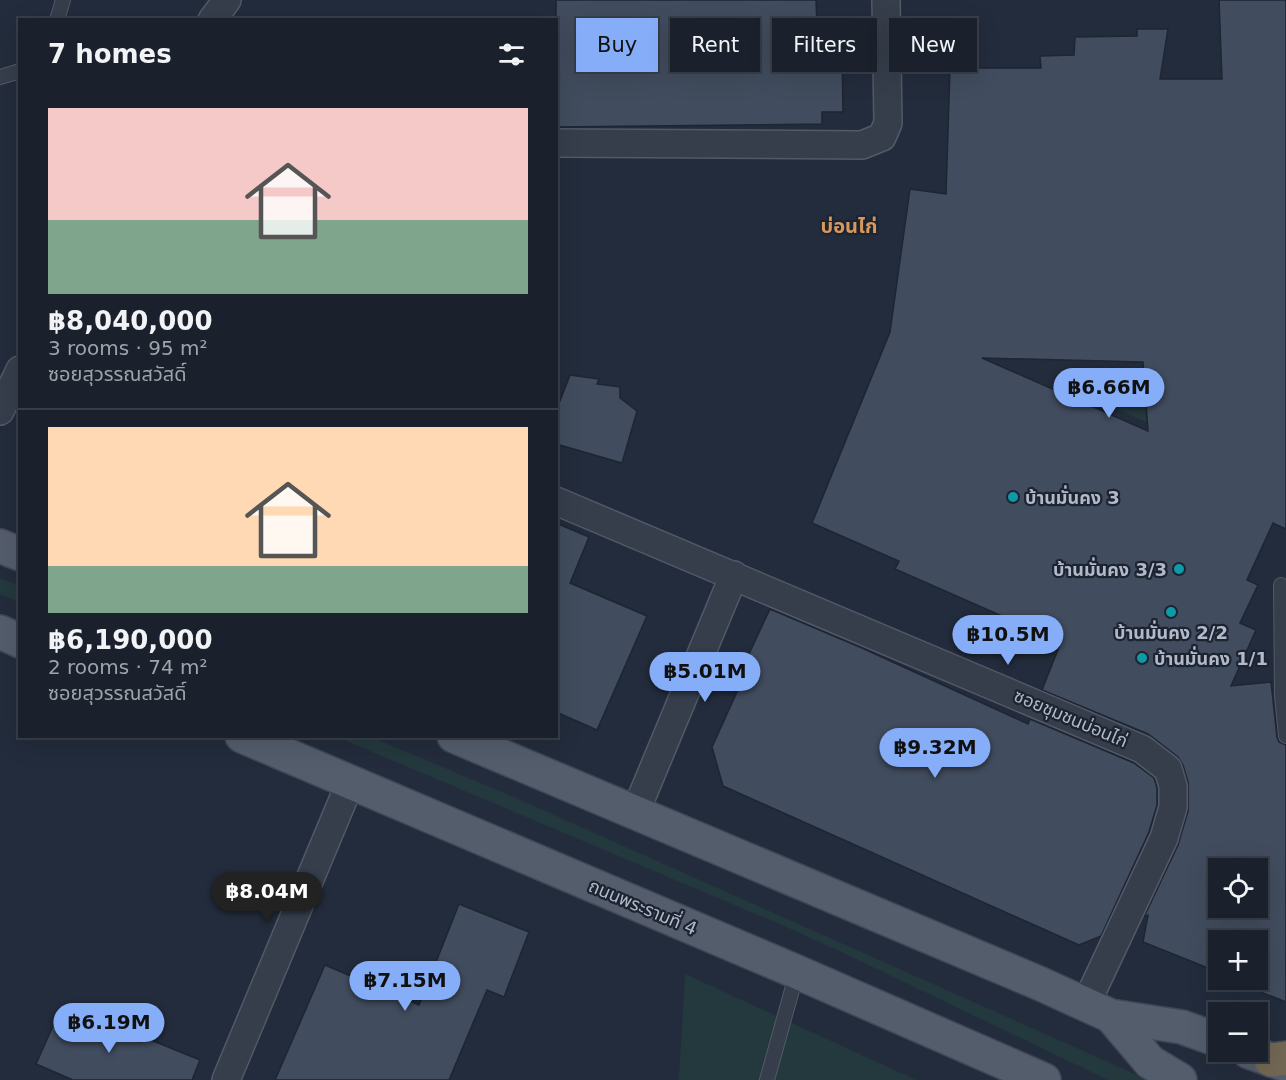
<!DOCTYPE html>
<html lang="en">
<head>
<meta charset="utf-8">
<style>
  :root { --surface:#1a212d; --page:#232935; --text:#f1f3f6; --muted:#9fa3aa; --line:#383e49; --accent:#86adf8 }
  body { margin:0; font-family:"DejaVu Sans","Noto Sans Thai",sans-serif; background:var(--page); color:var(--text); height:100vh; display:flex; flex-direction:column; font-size:22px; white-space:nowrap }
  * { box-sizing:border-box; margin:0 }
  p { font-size:20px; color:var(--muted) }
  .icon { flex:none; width:33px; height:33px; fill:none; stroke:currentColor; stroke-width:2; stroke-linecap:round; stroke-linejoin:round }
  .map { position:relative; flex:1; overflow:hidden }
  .sheet { position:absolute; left:18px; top:18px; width:540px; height:720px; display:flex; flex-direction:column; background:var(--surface); border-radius:0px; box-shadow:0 6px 24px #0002,0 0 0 2px var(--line) }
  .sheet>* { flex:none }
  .hud { position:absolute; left:576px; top:18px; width:570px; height:54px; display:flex; gap:12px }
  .buttons { position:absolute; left:1208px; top:858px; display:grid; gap:12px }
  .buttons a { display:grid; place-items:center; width:60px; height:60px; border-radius:0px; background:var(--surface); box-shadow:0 6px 24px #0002,0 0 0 2px var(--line); font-size:30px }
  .price { position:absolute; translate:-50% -51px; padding:0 14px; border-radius:21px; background:var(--accent); color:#111; font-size:20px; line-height:39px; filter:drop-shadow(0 2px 3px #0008) }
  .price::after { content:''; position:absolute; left:50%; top:36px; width:18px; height:14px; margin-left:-9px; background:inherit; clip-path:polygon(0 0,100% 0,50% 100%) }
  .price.current { background:#222; color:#fff }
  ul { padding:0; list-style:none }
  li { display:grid; align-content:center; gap:12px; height:318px; padding:0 30px }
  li+li { border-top:2px solid var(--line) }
  li span { display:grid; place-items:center; height:186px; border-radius:0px; color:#555 }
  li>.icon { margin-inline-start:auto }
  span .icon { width:108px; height:108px; fill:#fffc; stroke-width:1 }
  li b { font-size:26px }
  h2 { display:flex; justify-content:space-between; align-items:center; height:72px; padding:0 30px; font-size:26px }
  .chip { padding:0 21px; border-radius:0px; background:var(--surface); box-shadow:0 6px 24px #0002,0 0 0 2px var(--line); font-size:21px; line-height:54px }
  .chip.current { background:var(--accent); color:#111 }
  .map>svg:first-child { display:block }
  .green { fill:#24393d }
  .building { fill:#414c5e; stroke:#1e2533; stroke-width:1.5; fill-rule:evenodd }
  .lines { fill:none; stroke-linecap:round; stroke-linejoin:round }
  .lane-casing { stroke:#525967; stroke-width:16 }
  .street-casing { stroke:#525967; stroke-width:30 }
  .primary-casing { stroke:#404755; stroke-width:36 }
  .highway-casing { stroke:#424957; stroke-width:36 }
  .lane { stroke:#363e4c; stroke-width:14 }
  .street { stroke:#363e4c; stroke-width:27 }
  .primary { stroke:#545d6c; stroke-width:33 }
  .highway { stroke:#726753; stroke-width:33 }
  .culture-dot { fill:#0f9aa8; stroke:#1c2331; stroke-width:2 }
  .labels { text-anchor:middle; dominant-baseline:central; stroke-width:4.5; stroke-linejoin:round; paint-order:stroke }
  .poi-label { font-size:18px; font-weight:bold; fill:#b2b9c8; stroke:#1c2331; text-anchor:start }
  .street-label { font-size:18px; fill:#b2b9c8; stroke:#1c2331 }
  .neighbourhood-label { font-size:20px; font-weight:bold; fill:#d5985f; stroke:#1c2331 }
</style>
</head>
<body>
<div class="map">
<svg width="1286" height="1080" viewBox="0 0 1286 1080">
  <rect width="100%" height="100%" fill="#232c3c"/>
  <path class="green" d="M1082 372 1145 374 1146 422 1078 392Z
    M0 578 19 586V602L0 594Z
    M337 737H371L516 798 1148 1080H1108L850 956 782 925Z
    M685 974 916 1080H679Z"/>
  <path class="building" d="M556 0H816L817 24H824V49H842L843 112H822V124L556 127Z
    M1219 0H1286V529L1273 523 1247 580 1258 585 1240 623 1256 630 1231 686 1271 682 1277 737 1279 742 1286 745V1002L1243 985 1244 983 1236 980H1257V940H1218V972L1143 942 1148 915 1144 917 1178 845 1188 811V782L1183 765 1178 757 1148 734 1042 690 1061 642 895 569 899 561 812 523 890 332 910 189 946 194 950 68H1041L1040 56 1074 55 1075 37 1137 36V29H1168L1160 79H1222ZM982 358 1143 362 1148 431ZM1218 868H1257V908H1218Z
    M570 375 599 379 597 384 620 387V398L637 411 622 463 556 444V411Z
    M556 523 589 537 570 583 647 616 597 730 556 712Z
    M770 609 862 648 1028 724 1030 719 1134 763 1154 778 1157 788V805L1149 832 1101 936 1079 945 723 786 712 747 737 692 732 690Z
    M459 904 529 932 504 997 487 990 449 1080H275L325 965 419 1005Z
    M61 1008 139 1042 141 1036 200 1060 192 1080H73L36 1064Z"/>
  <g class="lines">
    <defs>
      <path id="lane" d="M57 20 63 0
        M0 77 20 71
        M1281 585 1282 696 1286 736
        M767 1080 797 972"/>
      <path id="street" d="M212 20 227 0
        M556 143 862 145 882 137 888 123 886 0
        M0 411 20 370
        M556 501 1142 749 1168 769 1173 786V807L1164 838 1086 1004
        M635 813 734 575
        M226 1080 350 783"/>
      <path id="primary" d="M0 546 20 554
        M0 632 20 641
        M242 736 797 972 1044 1080
        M454 736 1041 984 1111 1016 1182 1027 1218 1040
        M1111 1016 1150 1062 1180 1080
        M1249 1052 1286 1065"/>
      <path id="highway" d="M1271 1060 1286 1058"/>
    </defs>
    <use href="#lane" class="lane-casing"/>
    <use href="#street" class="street-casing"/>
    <use href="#primary" class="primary-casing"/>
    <use href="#highway" class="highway-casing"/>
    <use href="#lane" class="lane"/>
    <use href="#street" class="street"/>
    <use href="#primary" class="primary"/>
    <use href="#highway" class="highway"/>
  </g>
  <g class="culture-dot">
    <circle cx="1013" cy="497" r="6"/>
    <circle cx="1179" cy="569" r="6"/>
    <circle cx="1171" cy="612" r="6"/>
    <circle cx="1142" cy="658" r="6"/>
  </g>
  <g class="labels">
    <g class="poi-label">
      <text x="1025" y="497">บ้านมั่นคง 3</text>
      <text x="1167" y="569" text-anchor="end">บ้านมั่นคง 3/3</text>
      <text x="1171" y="632" text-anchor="middle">บ้านมั่นคง 2/2</text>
      <text x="1154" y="658">บ้านมั่นคง 1/1</text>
    </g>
    <g class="street-label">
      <text transform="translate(1071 718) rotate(23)">ซอยชุมชนบ่อนไก่</text>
      <text transform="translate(643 907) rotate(23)">ถนนพระรามที่ 4</text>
    </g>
    <g class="neighbourhood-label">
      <text x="849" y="226">บ่อนไก่</text>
    </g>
  </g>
</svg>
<div class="buttons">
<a><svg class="icon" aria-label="locate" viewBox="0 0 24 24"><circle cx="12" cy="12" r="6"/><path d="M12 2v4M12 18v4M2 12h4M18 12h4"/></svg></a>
<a>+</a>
<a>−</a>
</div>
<b class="price" style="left:1109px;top:419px">฿6.66M</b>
<b class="price" style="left:1008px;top:666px">฿10.5M</b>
<b class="price" style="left:705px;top:703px">฿5.01M</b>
<b class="price" style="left:935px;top:779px">฿9.32M</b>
<b class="price current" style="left:267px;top:923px">฿8.04M</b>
<b class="price" style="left:405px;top:1012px">฿7.15M</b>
<b class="price" style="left:109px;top:1054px">฿6.19M</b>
<div class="hud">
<a class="chip current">Buy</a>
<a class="chip">Rent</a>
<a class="chip">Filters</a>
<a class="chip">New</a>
</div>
<section class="sheet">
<h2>7 homes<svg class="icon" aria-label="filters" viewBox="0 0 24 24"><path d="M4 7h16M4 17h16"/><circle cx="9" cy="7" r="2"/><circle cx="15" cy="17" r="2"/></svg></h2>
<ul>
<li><span style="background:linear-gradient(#f6c9c9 60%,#7fa58c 0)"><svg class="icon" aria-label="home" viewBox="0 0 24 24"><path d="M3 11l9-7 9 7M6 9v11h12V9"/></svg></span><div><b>฿8,040,000</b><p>3 rooms · 95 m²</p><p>ซอยสุวรรณสวัสดิ์</p></div></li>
<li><span style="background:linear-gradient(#ffd9b3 75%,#7fa58c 0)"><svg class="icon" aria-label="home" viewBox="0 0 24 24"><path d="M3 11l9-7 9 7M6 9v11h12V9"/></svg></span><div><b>฿6,190,000</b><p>2 rooms · 74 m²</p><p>ซอยสุวรรณสวัสดิ์</p></div></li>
</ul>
</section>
</div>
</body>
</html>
